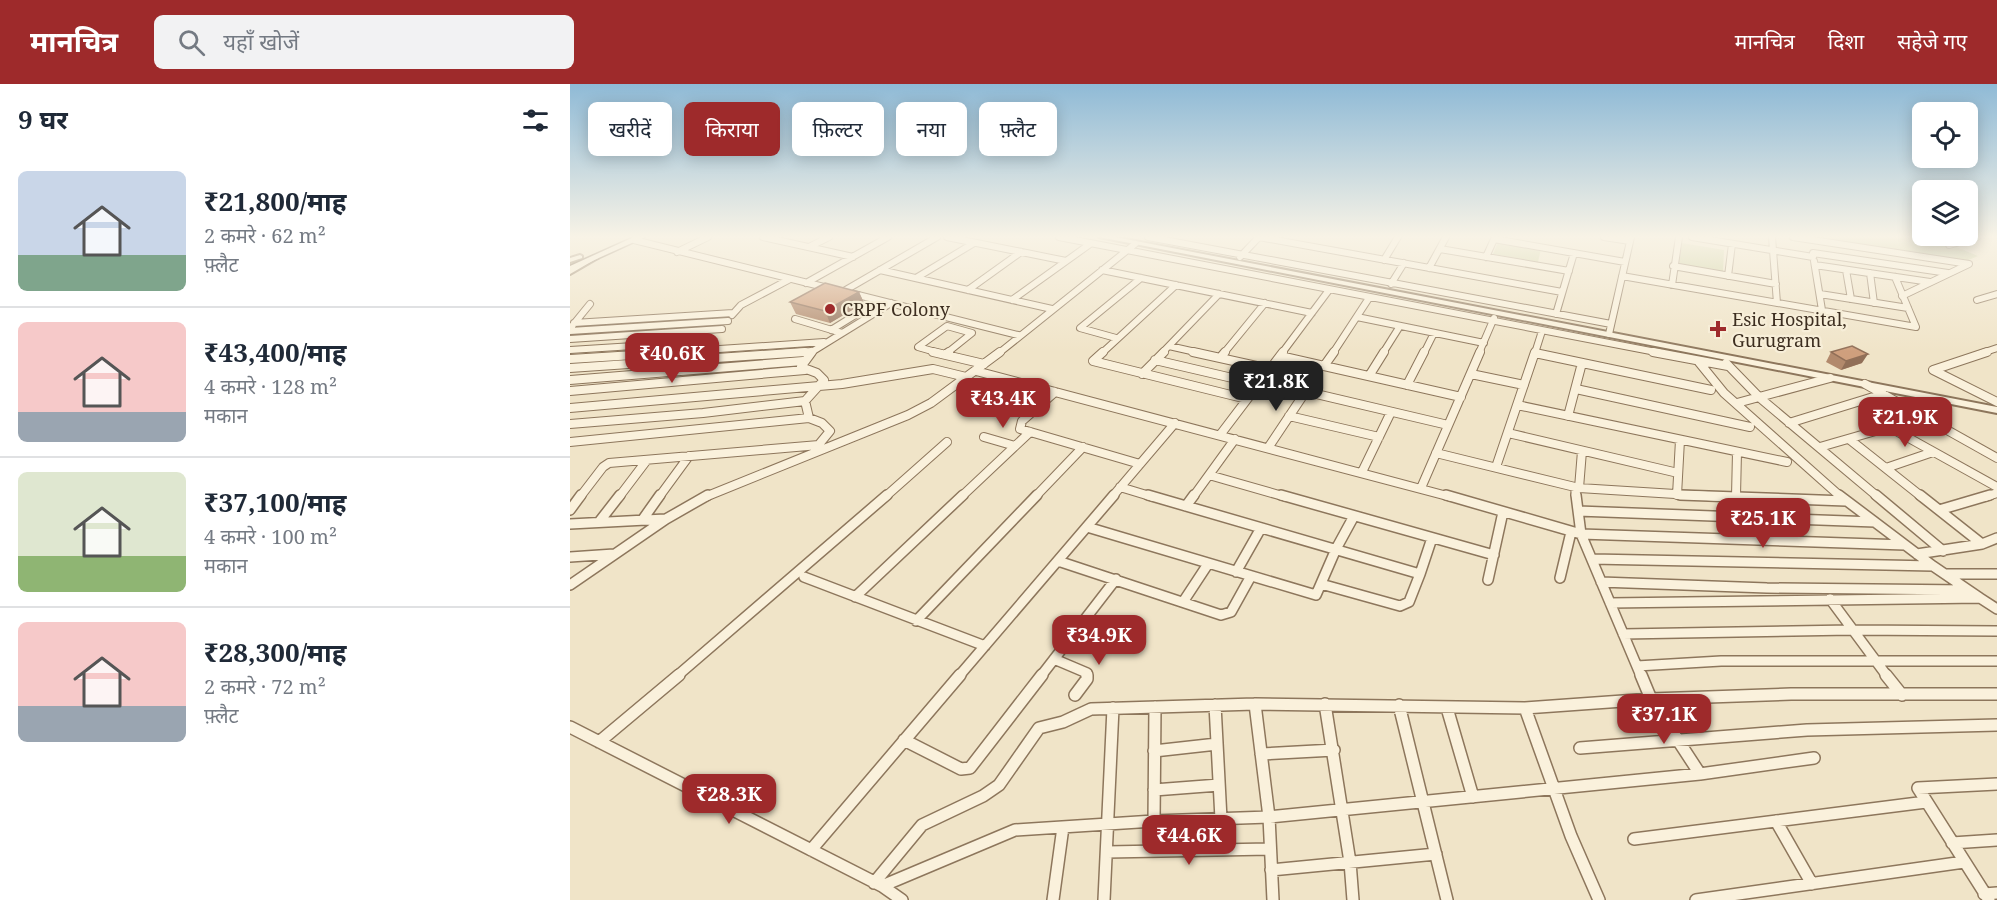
<!DOCTYPE html>
<html lang="hi">
<head>
<meta charset="utf-8">
<style>
  :root { --surface:#fff; --page:#f2f2f3; --text:#1f2937; --muted:#747a83; --line:#e0e1e3; --accent:#9e2a2b }
  body { margin:0; font-family:"Noto Serif","Noto Sans Devanagari",serif; background:var(--page); color:var(--text); height:100vh; display:flex; flex-direction:column; font-size:22px; white-space:nowrap }
  * { box-sizing:border-box; margin:0 }
  p { font-size:20px; color:var(--muted) }
  .icon { flex:none; width:33px; height:33px; fill:none; stroke:currentColor; stroke-width:2; stroke-linecap:round; stroke-linejoin:round }
  .map { position:relative; flex:1; overflow:hidden }
  .drawer { display:flex; flex-direction:column; background:var(--surface); width:570px }
  .drawer>* { flex:none }
  .guide { position:absolute; left:18px; top:18px; width:570px; height:54px; display:flex; gap:12px }
  .fabs { position:absolute; left:1342px; top:18px; display:grid; gap:12px }
  .fabs a { display:grid; place-items:center; width:66px; height:66px; border-radius:9px; background:var(--surface); box-shadow:0 3px 15px #0003; font-size:30px }
  .price { position:absolute; translate:-50% -51px; padding:0 14px; border-radius:12px; background:var(--accent); color:#fff; font-size:20px; line-height:39px; filter:drop-shadow(0 2px 3px #0008) }
  .price::after { content:''; position:absolute; left:50%; top:36px; width:18px; height:14px; margin-left:-9px; background:inherit; clip-path:polygon(0 0,100% 0,50% 100%) }
  .price.current { background:#222; color:#fff }
  ul { padding:0; list-style:none }
  li { display:flex; align-items:center; gap:18px; height:150px; padding:0 18px }
  li+li { border-top:2px solid var(--line) }
  li span { display:grid; place-items:center; flex:none; width:168px; height:120px; border-radius:9px; color:#555 }
  li>.icon { margin-inline-start:auto }
  span .icon { width:72px; height:72px; fill:#fffc; stroke-width:1 }
  li b { font-size:26px }
  h2 { display:flex; justify-content:space-between; align-items:center; height:72px; padding:0 18px; font-size:26px }
  .chip { padding:0 21px; border-radius:9px; background:var(--surface); box-shadow:0 3px 15px #0003; font-size:21px; line-height:54px }
  .chip.current { background:var(--accent); color:#fff }
  header { display:flex; align-items:center; gap:36px; box-sizing:border-box; height:84px; padding:0 30px; background:var(--accent); color:#fff }
  header strong { font-size:28px }
  nav { display:flex; gap:33px; margin-inline-start:auto; font-size:21px }
  .search { width:420px; height:54px; background:var(--page); display:flex; align-items:center; gap:15px; box-sizing:border-box; padding:0 21px; border-radius:9px; color:var(--muted); font-size:22px }
  main { display:flex; flex:1; min-height:0 }
  .map>svg:first-child { display:block }
  .green { fill:#c9cf9b }
  .lines { fill:none; stroke-linecap:round; stroke-linejoin:round }
  .minor-far3-casing { stroke:#8d765c; stroke-width:8 }
  .minor-far2-casing { stroke:#8d765c; stroke-width:10 }
  .minor-far1-casing { stroke:#8d765c; stroke-width:12 }
  .minor-casing { stroke:#8d765c; stroke-width:14 }
  .tertiary-casing { stroke:#8d765c; stroke-width:4 }
  .secondary-casing { stroke:#6f573f; stroke-width:3 }
  .minor-far3 { stroke:#faf1dc; stroke-width:6 }
  .minor-far2 { stroke:#faf1dc; stroke-width:8 }
  .minor-far1 { stroke:#faf1dc; stroke-width:9 }
  .minor { stroke:#faf1dc; stroke-width:11 }
  .tertiary { fill:#faf1dc; fill-rule:evenodd }
  .secondary { fill:#faf1dc; fill-rule:evenodd }
  .wall { fill:#b2896c }
  .shaded-wall { fill:#916f58 }
  .building { fill:#cf9f7d; stroke:#916f58; stroke-width:1.5 }
  .poi-dot { fill:#9e2a2b; stroke:#f7eed8; stroke-width:2 }
  .labels { text-anchor:middle; dominant-baseline:central; stroke-width:4.5; stroke-linejoin:round; paint-order:stroke }
  .far-poi-label { font-size:18px; fill:#3d2e20; stroke:#f7eed8; text-anchor:start }
</style>
</head>
<body>
<header>
<strong>मानचित्र</strong>
<div class="search"><svg class="icon" aria-label="search" viewBox="0 0 24 24"><circle cx="10" cy="10" r="6"/><path d="M15 15l6 6"/></svg>यहाँ खोजें</div>
<nav><a>मानचित्र</a><a>दिशा</a><a>सहेजे गए</a></nav>
</header>
<main>
<section class="drawer">
<h2>9 घर<svg class="icon" aria-label="filters" viewBox="0 0 24 24"><path d="M4 7h16M4 17h16"/><circle cx="9" cy="7" r="2"/><circle cx="15" cy="17" r="2"/></svg></h2>
<ul>
<li><span style="background:linear-gradient(#c9d6e8 70%,#7fa58c 0)"><svg class="icon" aria-label="home" viewBox="0 0 24 24"><path d="M3 11l9-7 9 7M6 9v11h12V9"/></svg></span><div><b>₹21,800/माह</b><p>2 कमरे · 62 m²</p><p>फ़्लैट</p></div></li>
<li><span style="background:linear-gradient(#f6c9c9 75%,#9aa5b1 0)"><svg class="icon" aria-label="home" viewBox="0 0 24 24"><path d="M3 11l9-7 9 7M6 9v11h12V9"/></svg></span><div><b>₹43,400/माह</b><p>4 कमरे · 128 m²</p><p>मकान</p></div></li>
<li><span style="background:linear-gradient(#dfe7d0 70%,#8fb573 0)"><svg class="icon" aria-label="home" viewBox="0 0 24 24"><path d="M3 11l9-7 9 7M6 9v11h12V9"/></svg></span><div><b>₹37,100/माह</b><p>4 कमरे · 100 m²</p><p>मकान</p></div></li>
<li><span style="background:linear-gradient(#f6c9c9 70%,#9aa5b1 0)"><svg class="icon" aria-label="home" viewBox="0 0 24 24"><path d="M3 11l9-7 9 7M6 9v11h12V9"/></svg></span><div><b>₹28,300/माह</b><p>2 कमरे · 72 m²</p><p>फ़्लैट</p></div></li>
</ul>
</section>
<div class="map">
<svg width="1427" height="816" viewBox="0 0 1427 816">
  <rect width="100%" height="100%" fill="#f0e4c8"/>
  <path class="green" d="M1260 153H1362L1408 172 1396 177 1260 157Z
    M928 158 971 165 968 178 923 170Z
    M1112 159 1154 166 1153 189 1109 181Z"/>
  <g class="lines">
    <defs>
      <path id="minor-far3" d="M193 153 283 173
        M377 153 496 177
        M489 153 1091 269
        M578 153 1041 240
        M1034 153 1060 157
        M1122 153 1243 173
        M1202 153 1207 219
        M1223 153 1399 180 1332 212
        M924 155 1055 178
        M64 156 258 204
        M1379 161 1407 153
        M239 163 259 153
        M870 165 999 187
        M107 168 138 153
        M1243 169 1378 189
        M670 173 689 153 992 208
        M916 173 925 153
        M814 176 828 153
        M1244 177 1252 226
        M1245 181 1360 198
        M1103 182 1206 200
        M859 184 876 153
        M310 186 482 225
        M532 186 742 229
        M1276 186 1281 215
        M1300 189 1304 219
        M1052 192 1346 243 1325 193
        M1158 192 1162 160
        M346 194 404 159
        M236 199 318 153
        M821 200 834 179
        M1102 201 1109 153
        M398 206 451 168
        M274 207 367 153
        M280 209 448 251
        M1250 210 1338 224
        M442 216 520 160
        M1407 216 1427 210
        M986 230 1004 169
        M162 231 171 221 220 195
        M787 233 914 259
        M225 235 272 249
        M4 239 163 229
        M2 242 20 220
        M261 246 295 225
        M0 247 158 237
        M1039 250 1061 153
        M546 254 510 244 571 194
        M0 255 152 245
        M599 262 630 269
        M0 266 143 257
        M90 269 254 258
        M213 269 242 267
        M240 269 321 219
        M369 269 348 263 377 242 402 249 377 269
        M429 269 565 160
        M532 269 606 201
        M592 269 649 210
        M654 269 695 219
        M712 269 759 206
        M763 269 799 214
        M813 269 830 242
        M854 269 864 249
        M909 269 924 234
        M965 269 972 247
        M1412 269 1427 264"/>
      <path id="minor-far2" d="M363 268 414 280
        M533 268 523 277 677 315
        M623 268 700 285
        M1083 268 1158 282
        M1417 268 1363 286 1427 318
        M965 269 1141 306
        M376 270 379 268
        M710 272 891 313
        M650 274 655 268
        M0 275 112 268
        M585 276 688 300
        M1128 277 1154 309 1271 413
        M1156 279 1190 314 1308 413
        M754 282 764 268
        M0 284 235 268
        M406 287 881 413
        M572 290 594 268
        M901 290 954 301
        M799 292 814 268
        M0 296 233 277
        M691 297 878 341
        M1295 300 1427 374
        M837 301 854 268
        M1006 305 1180 343
        M0 307 235 286
        M485 308 452 337 450 345 570 380
        M235 317 239 334 252 339 260 347 246 364
        M1167 319 1260 294
        M947 321 1217 378
        M0 324 272 300 363 285 396 293
        M719 332 809 353
        M998 332 1012 279
        M1219 339 1313 310
        M0 340 133 329 235 317 254 296 247 289 231 283 242 268
        M1319 343 1427 403
        M938 349 1108 389
        M650 351 713 268
        M414 353 445 362
        M1279 355 1352 413
        M0 358 239 334
        M1250 363 1354 333
        M698 364 736 307
        M866 369 1009 404 1153 413
        M926 383 965 268
        M1316 384 1363 368
        M792 388 821 328
        M639 391 716 413
        M550 403 583 413
        M1005 403 1006 413
        M851 404 910 268
        M1009 404 1012 367
        M1107 411 1110 356
        M1166 412 1167 368
        M10 413 33 383 39 379 249 361
        M49 413 77 376
        M89 413 119 372
        M135 413 338 331 361 319 430 268
        M315 413 377 358
        M391 413 460 348
        M465 413 513 363
        M542 413 605 339
        M623 413 665 355
        M1415 413 1427 409"/>
      <path id="minor-far1" d="M578 411 850 490 862 454
        M711 411 924 471
        M876 411 1011 450 1335 461
        M1006 411 1011 450 1071 592
        M1110 411 1276 417
        M1269 411 1363 482 1410 514
        M1306 411 1373 467
        M1350 411 1412 460
        M616 422 624 411
        M0 426 11 411
        M1369 426 1420 411
        M1008 427 1305 438
        M73 435 90 411
        M29 438 50 411
        M0 440 95 435
        M517 443 746 511 766 465 784 432
        M1347 470 1412 460 1427 454
        M0 473 44 470
        M1022 475 1363 482
        M488 477 651 531 661 528 681 492
        M666 488 691 444
        M1376 490H1427
        M234 493 415 562
        M990 494 1001 448
        M918 496 933 428
        M1031 498 1197 504 1397 506
        M751 500 830 522 839 518 850 490
        M0 501 96 435 138 411
        M285 513 393 411
        M1260 515 1317 592
        M613 518 638 480
        M1040 519 1410 514 1427 525
        M346 537 467 411
        M1053 550 1281 546 1427 547
        M484 575 517 589V592
        M1067 582 1151 577H1427
        M107 592 317 411
        M389 592 544 411
        M471 592 546 495"/>
      <path id="minor" d="M1071 591 1081 615 1130 690
        M1316 591 1332 611
        M505 611 517 595V591
        M685 620 699 733 703 816
        M755 620 780 778 783 816
        M645 621 651 735
        M829 621 877 816
        M877 624 903 713
        M955 624 1001 752 1029 816
        M0 643 312 802 332 816
        M334 656 391 685 400 684 472 591
        M29 658 109 591
        M1010 664 1237 646 1427 641
        M584 667 647 660
        M691 670 764 666
        M584 706 649 701
        M584 737 585 623
        M1206 737 1242 800
        M1064 755 1356 718
        M1382 759 1427 756
        M241 766 390 591
        M537 768 700 765
        M701 786 866 770
        M304 799 352 741 413 712 429 701 469 644 493 638 521 625 685 620 955 624 1081 615 1221 610H1427
        M312 802 445 746 584 737 699 733 1130 690 1244 674
        M1414 810 1427 809
        M483 816 493 743
        M534 816 543 624
        M1126 816 1394 778
        M1419 816 1348 704 1427 700"/>
      <path id="tertiary" d="M529 153H545L1427 323V329Z
        M10 171 12 172V174L0 178V174Z
        M24 172 28 174 26 175 0 190V185Z"/>
      <path id="secondary" d="M64 153H75L0 187V182Z"/>
    </defs>
    <use href="#minor-far3" class="minor-far3-casing"/>
    <use href="#minor-far2" class="minor-far2-casing"/>
    <use href="#minor-far1" class="minor-far1-casing"/>
    <use href="#minor" class="minor-casing"/>
    <use href="#tertiary" class="tertiary-casing"/>
    <use href="#secondary" class="secondary-casing"/>
    <use href="#minor-far3" class="minor-far3"/>
    <use href="#minor-far2" class="minor-far2"/>
    <use href="#minor-far1" class="minor-far1"/>
    <use href="#minor" class="minor"/>
    <use href="#tertiary" class="tertiary"/>
    <use href="#secondary" class="secondary"/>
  </g>
  <path class="wall" d="M289 208 294 219 260 239 226 230 220 218Z
    M1261 268 1292 279 1271 286 1256 278Z"/>
  <path class="shaded-wall" d="M289 208 294 219 260 239 255 227Z
    M1298 270 1292 279 1271 286 1276 277Z"/>
  <path class="building" d="M255 199 289 208 255 227 220 218Z
    M1282 262 1298 270 1276 277 1261 268Z"/>
  <linearGradient id="sky" x2="0" y2="1"><stop stop-color="#8fbad6"/><stop offset="0.57" stop-color="#f8f3e6"/><stop offset="1" stop-color="#f8f3e6" stop-opacity="0"/></linearGradient>
  <rect width="1427" height="268" fill="url(#sky)"/>
  <g class="poi-dot">
    <circle cx="260" cy="225" r="6"/>
    <path d="M1145 236h6v6h6v6h-6v6h-6v-6h-6v-6h6z"/>
  </g>
  <g class="labels">
    <g class="far-poi-label">
      <text x="272" y="225">CRPF Colony</text>
      <text x="1162" y="235">Esic Hospital,<tspan x="1162" dy="21">Gurugram</tspan></text>
    </g>
  </g>
</svg>
<div class="fabs">
<a><svg class="icon" aria-label="locate" viewBox="0 0 24 24"><circle cx="12" cy="12" r="6"/><path d="M12 2v4M12 18v4M2 12h4M18 12h4"/></svg></a>
<a><svg class="icon" aria-label="layers" viewBox="0 0 24 24"><path d="M12 4l9 5-9 5-9-5zM3 14l9 5 9-5"/></svg></a>
</div>
<b class="price" style="left:102px;top:300px">₹40.6K</b>
<b class="price current" style="left:706px;top:328px">₹21.8K</b>
<b class="price" style="left:433px;top:345px">₹43.4K</b>
<b class="price" style="left:1335px;top:364px">₹21.9K</b>
<b class="price" style="left:1193px;top:465px">₹25.1K</b>
<b class="price" style="left:529px;top:582px">₹34.9K</b>
<b class="price" style="left:1094px;top:661px">₹37.1K</b>
<b class="price" style="left:159px;top:741px">₹28.3K</b>
<b class="price" style="left:619px;top:782px">₹44.6K</b>
<div class="guide">
<a class="chip">खरीदें</a>
<a class="chip current">किराया</a>
<a class="chip">फ़िल्टर</a>
<a class="chip">नया</a>
<a class="chip">फ़्लैट</a>
</div>
</div>
</main>
</body>
</html>
